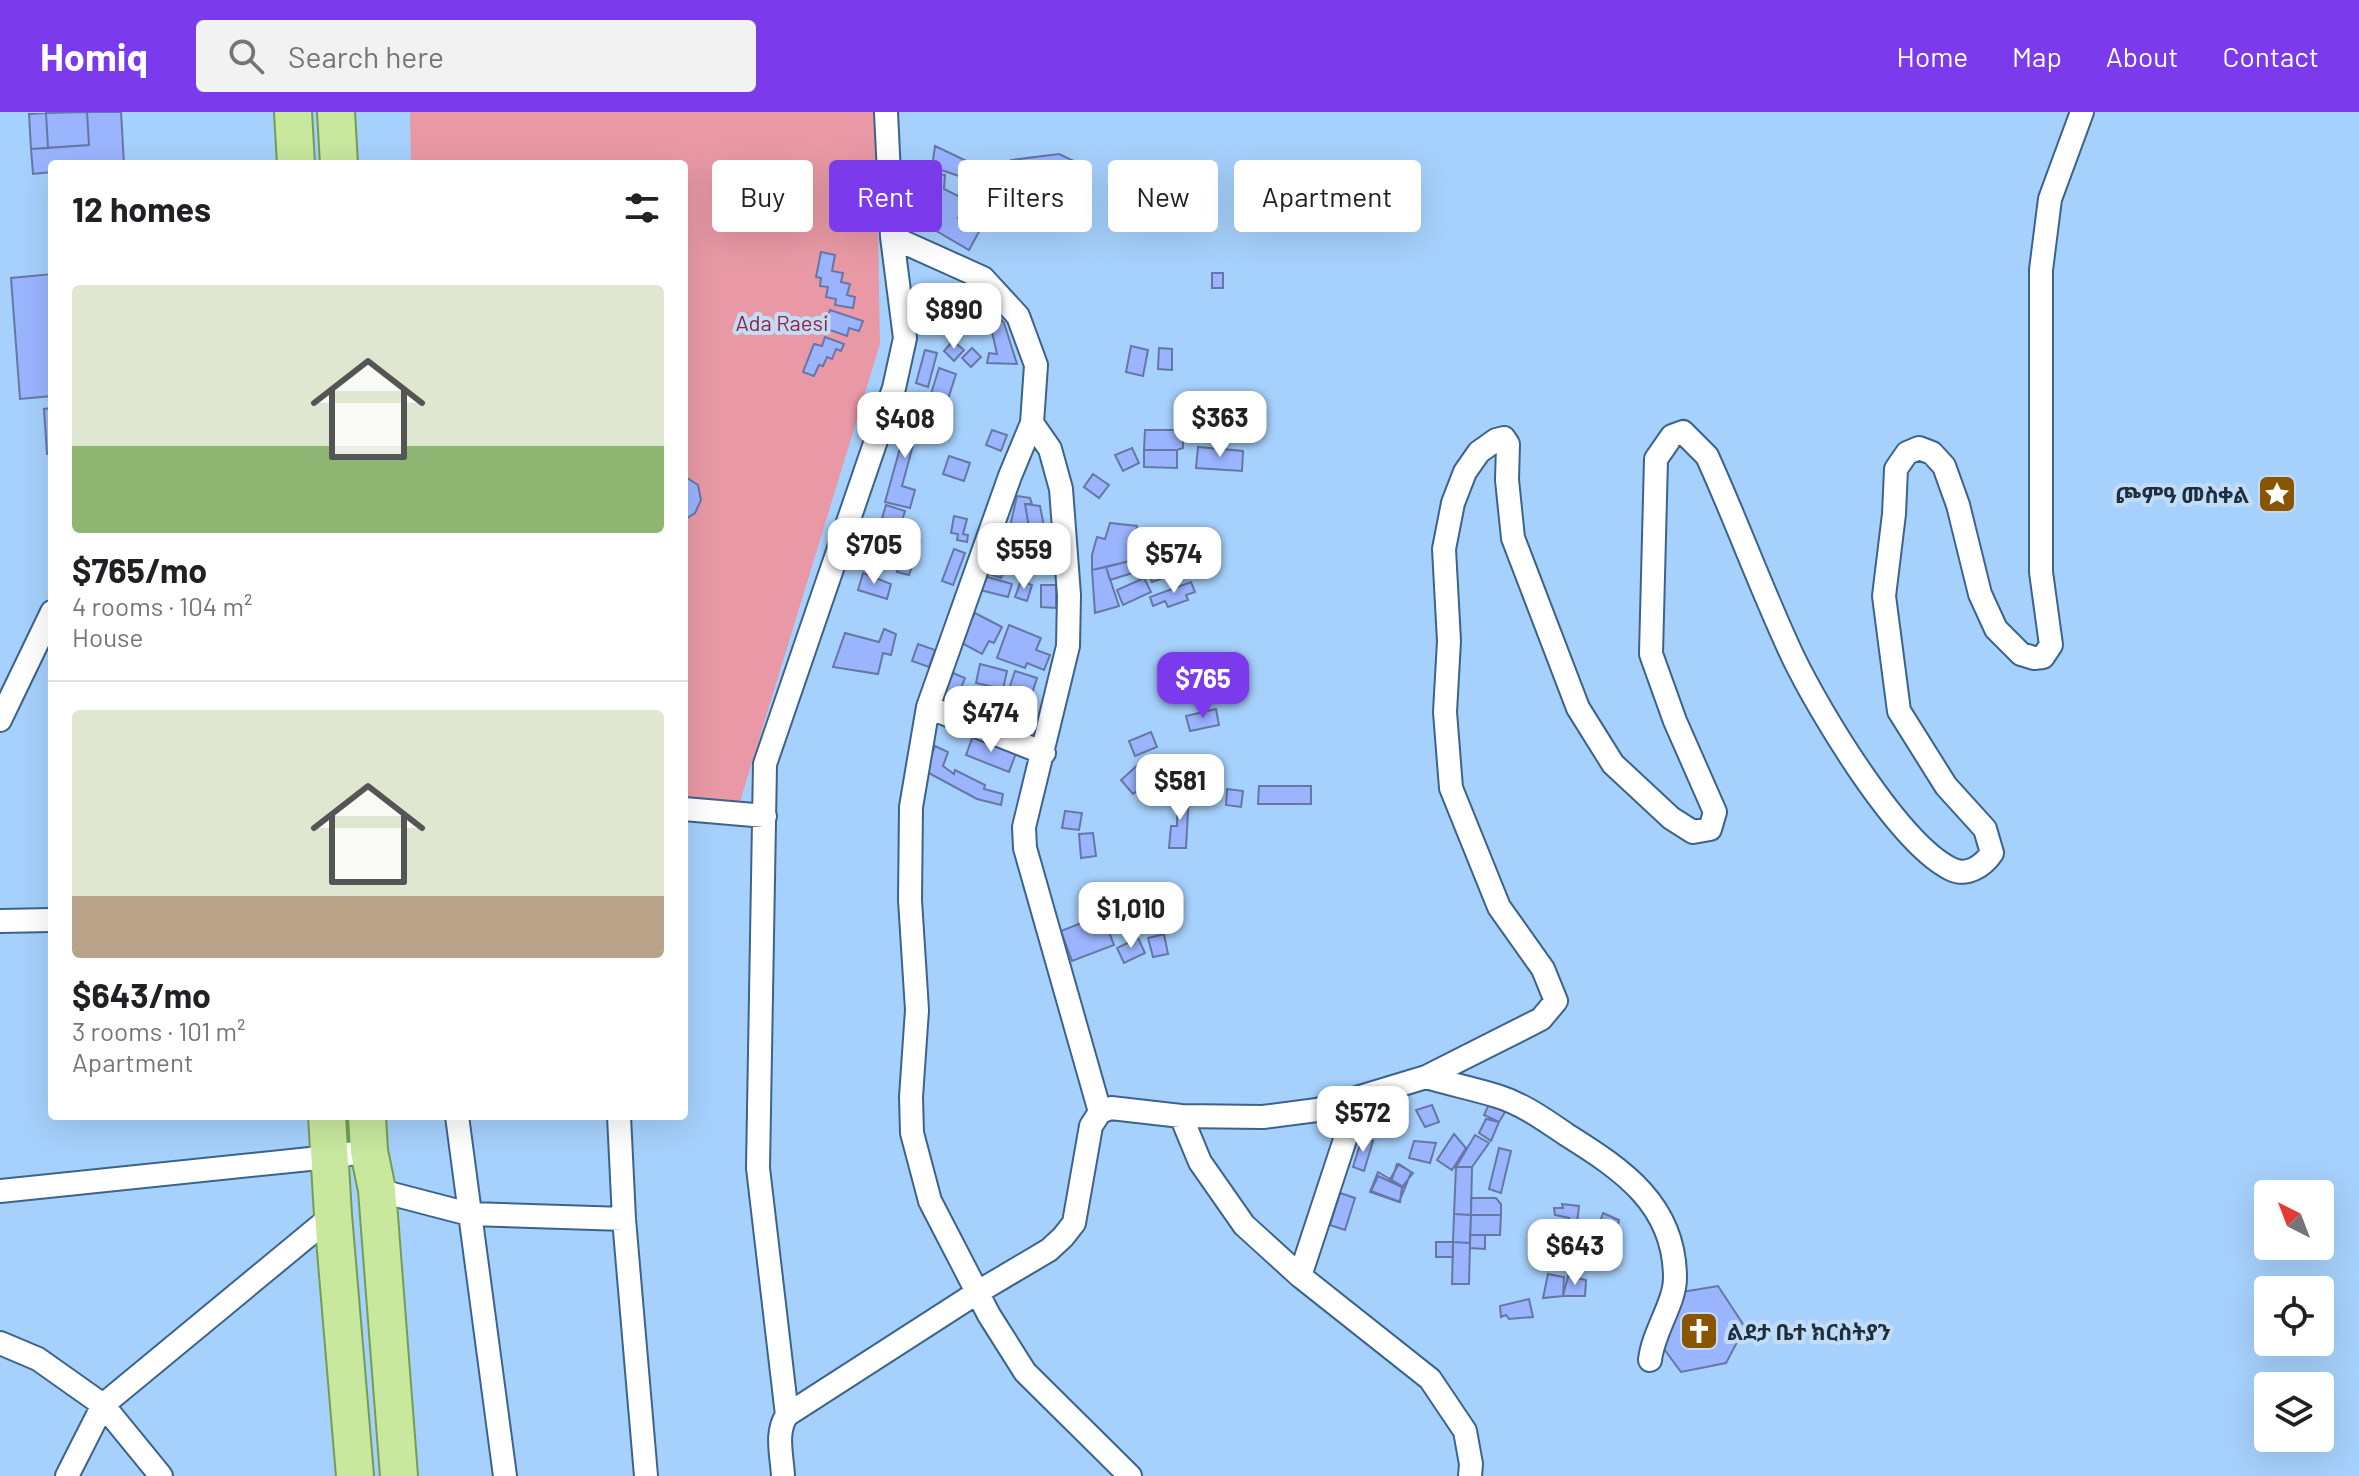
<!DOCTYPE html>
<html lang="en">
<head>
<meta charset="utf-8">
<style>
  :root { --surface:#fff; --page:#f2f2f2; --text:#202124; --muted:#757577; --line:#e0e0e0; --accent:#7c3aed }
  body { margin:0; font-family:Barlow,"Noto Sans Ethiopic",sans-serif; background:var(--page); color:var(--text); height:100vh; display:flex; flex-direction:column; font-size:30px; white-space:nowrap }
  * { box-sizing:border-box; margin:0 }
  p { font-size:26px; color:var(--muted) }
  .icon { flex:none; width:44px; height:44px; fill:none; stroke:currentColor; stroke-width:2; stroke-linecap:round; stroke-linejoin:round }
  .map { position:relative; flex:1; overflow:hidden }
  .side { position:absolute; left:48px; top:48px; width:640px; height:960px; display:flex; flex-direction:column; background:var(--surface); border-radius:8px; box-shadow:0 8px 32px #0002 }
  .side>* { flex:none }
  .guide { position:absolute; left:712px; top:48px; width:760px; height:72px; display:flex; gap:16px }
  .needle { width:52px; rotate:318deg }
  .tools { position:absolute; left:2254px; top:1068px; display:grid; gap:16px }
  .tools a { display:grid; place-items:center; width:80px; height:80px; border-radius:8px; background:var(--surface); box-shadow:0 8px 32px #0002; font-size:40px }
  .price { position:absolute; translate:-50% -68px; padding:0 18px; border-radius:16px; background:#fff; color:#222; font-size:26px; line-height:52px; filter:drop-shadow(0 2px 4px #0008) }
  .price::after { content:''; position:absolute; left:50%; top:48px; width:24px; height:18px; margin-left:-12px; background:inherit; clip-path:polygon(0 0,100% 0,50% 100%) }
  .price.selected { background:var(--accent); color:#fff }
  ul { padding:0; list-style:none }
  li { display:grid; align-content:center; gap:16px; height:424px; padding:0 24px }
  li+li { border-top:2px solid var(--line) }
  li span { display:grid; place-items:center; height:248px; border-radius:8px; color:#555 }
  li>.icon { margin-inline-start:auto }
  span .icon { width:144px; height:144px; fill:#fffc; stroke-width:1 }
  li b { font-size:34px }
  h2 { display:flex; justify-content:space-between; align-items:center; height:96px; padding:0 24px; font-size:34px }
  .chip { padding:0 28px; border-radius:8px; background:var(--surface); box-shadow:0 8px 32px #0002; font-size:28px; line-height:72px }
  .chip.selected { background:var(--accent); color:#fff }
  header { display:flex; align-items:center; gap:48px; box-sizing:border-box; height:112px; padding:0 40px; background:var(--accent); color:#fff }
  header strong { font-size:38px }
  nav { display:flex; gap:44px; margin-inline-start:auto; font-size:28px }
  .search { width:560px; height:72px; background:var(--page); display:flex; align-items:center; gap:20px; box-sizing:border-box; padding:0 28px; border-radius:8px; color:var(--muted); font-size:30px }
  .map>svg:first-child { display:block }
  .green { fill:#e999a6 }
  .building { fill:#9ab4fe; stroke:#6677a6; stroke-width:2 }
  .lines { fill:none; stroke-linecap:round; stroke-linejoin:round }
  .minor-casing { stroke:#3c6389; stroke-width:26 }
  .primary-casing { stroke:#759d52; stroke-width:40 }
  .minor { stroke:#fff; stroke-width:22 }
  .primary { stroke:#c8e89e; stroke-width:36 }
  .labels { text-anchor:middle; dominant-baseline:central; stroke-width:8; stroke-linejoin:round; paint-order:stroke }
  .park-label { font-size:22px; fill:#8d2441; stroke:#c3dcf6 }
  .poi-label { font-size:22px; font-weight:bold; fill:#1d2e3f; stroke:#c3dcf6; text-anchor:end }
</style>
</head>
<body>
<header>
<strong>Homiq</strong>
<div class="search"><svg class="icon" aria-label="search" viewBox="0 0 24 24"><circle cx="10" cy="10" r="6"/><path d="M15 15l6 6"/></svg>Search here</div>
<nav><a>Home</a><a>Map</a><a>About</a><a>Contact</a></nav>
</header>
<div class="map">
<svg width="2359" height="1364" viewBox="0 0 2359 1364">
  <rect width="100%" height="100%" fill="#a6d1fc"/>
  <path class="green" d="M410 0H876L880 232 739 693 684 686V52H411Z"/>
  <path class="building" d="M87 0 89 33 48 36 46 1Z
    M87 0H121L124 52H52V60L33 62 31 37 89 33Z
    M46 1 48 36 31 37 29 2Z
    M935 34 994 62 989 74 932 55Z
    M1059 42 1074 49 1069 73 1052 69 1053 62H1014L1011 48Z
    M925 61 945 63 944 77 968 89 958 106 964 109 973 93 988 103 969 138 933 117 941 104 921 94Z
    M1045 75 1047 84 1028 88 1026 80Z
    M995 77 1014 78 1013 90H994Z
    M1049 88 1053 102 1030 108 1027 94Z
    M1016 95 1021 109 997 118 992 103Z
    M821 140 835 143 832 159 843 161 841 170 850 172 847 183 855 185 853 196 835 193 836 187 826 185 828 175 820 174 821 166 816 165Z
    M1212 161H1223V176H1212Z
    M52 162V284L20 287 11 166Z
    M963 186 970 197 966 200 974 212 962 220 944 199Z
    M986 190 1004 211 1017 252 987 251 989 241 997 242 992 220 977 201Z
    M830 198 863 209 859 219 849 216 847 224 824 216Z
    M825 225 844 232 841 239 836 237 832 247 827 245 823 254 819 253 814 264 803 260 814 232 822 234Z
    M953 229 964 238 954 249 944 239Z
    M1131 234 1148 238 1143 264 1126 260Z
    M972 236 981 245 971 255 962 246Z
    M1159 236 1172 237V258L1158 257Z
    M925 238 937 241 928 275 916 271Z
    M939 256 956 262 943 303 926 298Z
    M914 286 925 289 902 374 915 378 910 396 885 390Z
    M52 296V342H47L44 297Z
    M992 318 1007 323 1001 339 986 333Z
    M1145 318H1183V336L1177 338H1144Z
    M1198 335 1243 339 1242 359 1196 356Z
    M1132 336 1139 351 1123 359 1115 343Z
    M1144 338H1177V356L1144 355Z
    M949 344 970 351 964 369 943 362Z
    M1093 362 1109 373 1099 386 1084 375Z
    M684 364 698 373 701 388 695 401 684 408Z
    M1017 384 1030 386 1032 392H1025L1036 457 1021 455 1011 410Z
    M1025 392 1040 394 1053 460 1036 457Z
    M886 393 905 399 901 412 882 406Z
    M954 404 967 407 963 422 968 423 967 430 957 428 958 422 951 421Z
    M882 409 902 416 899 423 880 417Z
    M1110 411 1137 414 1134 437 1138 447 1092 458V443L1097 425 1105 427Z
    M876 415 920 429 909 463 897 460 901 443 870 436Z
    M994 436 1016 443V457L1006 454 1001 466 986 461Z
    M954 437 965 441 953 473 942 469Z
    M1185 440 1191 456 1152 470 1146 453Z
    M1138 447 1142 458 1110 468 1106 455Z
    M1106 455 1119 494 1095 501 1092 458Z
    M863 461 891 472 887 487 858 478Z
    M984 464 1012 472 1008 485 980 478Z
    M1144 466 1151 480 1123 493 1117 478Z
    M1021 469 1032 473 1027 489 1015 485Z
    M1191 470 1195 480 1186 483 1188 488 1168 495 1165 489 1153 494 1150 485Z
    M1041 473H1056V496L1041 495Z
    M975 501 1002 515 994 531 989 529 982 542 960 530Z
    M1009 513 1041 526 1036 538 1050 543 1044 558 1027 551 1025 556 997 546Z
    M884 517 896 522 891 543 883 541 878 562 833 555 845 521 879 530Z
    M918 532 935 538 929 555 912 549Z
    M980 552 1007 559 1003 577 976 571Z
    M1223 557H1237V580H1227V569H1223Z
    M1015 559 1037 566 1030 588 1022 586 1014 608 1000 604Z
    M953 561 965 566 955 591 943 586Z
    M1216 597 1219 613 1190 619 1186 604Z
    M1151 620 1157 635 1135 644 1129 629Z
    M973 624 1016 641 1009 660 966 643Z
    M935 634 948 640 943 654 954 662 955 658 985 673 984 677 1003 682 1001 693 977 687 925 659Z
    M1180 645 1184 663 1158 669 1157 664 1133 682 1121 668 1140 651Z
    M1259 674H1311V692H1258Z
    M1227 677 1243 679 1241 695 1226 693Z
    M1173 682H1189L1186 736H1169L1171 714H1177V695L1172 694Z
    M1065 699 1082 701 1079 718 1062 716Z
    M1093 721 1096 744 1081 746 1079 722Z
    M1128 790 1142 819 1126 826 1111 798Z
    M1099 794 1114 833 1072 849 1061 819 1089 808 1085 799Z
    M1164 822 1168 842 1153 845 1148 826Z
    M1138 826 1145 841 1124 851 1117 836Z
    M1490 990 1505 1000 1499 1010 1484 1003Z
    M1432 993 1439 1010 1425 1015 1416 998Z
    M1486 1007 1499 1010 1491 1029 1479 1021Z
    M1454 1022 1466 1036 1452 1058 1437 1048Z
    M1475 1023 1489 1031 1472 1055H1456Z
    M1362 1026 1373 1029 1364 1059 1353 1055Z
    M1414 1029 1436 1031 1430 1051 1409 1046Z
    M1499 1036 1511 1039 1501 1081 1489 1077Z
    M1397 1052 1413 1061 1402 1075 1391 1070Z
    M1399 1052 1411 1060 1405 1076 1389 1069Z
    M1456 1055H1472L1471 1103 1454 1102Z
    M1378 1060 1405 1076 1399 1090 1370 1080Z
    M1378 1064 1402 1075 1400 1090 1371 1079Z
    M1340 1081 1355 1086 1345 1118 1330 1113Z
    M1471 1086H1496L1501 1092V1103H1471Z
    M1562 1092 1579 1094 1577 1111 1572 1112 1569 1106 1555 1103 1554 1096H1563Z
    M1603 1101 1619 1108 1614 1128 1596 1122Z
    M1454 1102 1471 1103 1470 1131 1453 1130Z
    M1471 1103H1501L1500 1123H1470Z
    M1556 1120 1571 1122 1572 1140 1550 1132Z
    M1470 1123H1485V1137L1470 1136Z
    M1598 1125 1614 1128 1612 1139 1604 1146 1572 1140 1575 1126Z
    M1436 1130H1453V1145H1436Z
    M1453 1130 1470 1131 1469 1172H1452Z
    M1548 1162 1564 1165 1563 1184 1543 1186Z
    M1568 1164 1586 1168 1585 1184H1563Z
    M1718 1174 1745 1215 1726 1251 1681 1260 1653 1222 1670 1182Z
    M1529 1187 1533 1205 1509 1207 1506 1203 1501 1205 1500 1194Z"/>
  <g class="lines">
    <defs>
      <path id="minor" d="M892 125 983 166 1018 204 1036 253 1032 311 1010 364 928 595 911 695 910 788 917 898 911 985 912 1021 930 1089 989 1203 1025 1260 1130 1364
        M1032 311 1050 337 1061 377 1069 483 1068 534 1024 715 1025 736 1100 1000
        M928 595 1044 641
        M0 608 52 500
        M684 697 765 704
        M0 809 52 808
        M1426 965C1450 972 1474 977 1497 984 1523 992 1545 1008 1567 1023 1623 1058 1675 1093 1675 1166 1675 1191 1653 1220 1650 1248
        M457 1004 505 1364
        M619 1004 624 1107 646 1364
        M1181 1004 1200 1050 1244 1113 1300 1164 1430 1267 1465 1319 1471 1352 1470 1364
        M377 1078 469 1102 624 1107
        M0 1079 329 1045 369 1039
        M1300 1164 1358 988
        M0 1231 38 1247 103 1293 161 1364
        M787 1303 758 1056 765 652 894 276 905 226 892 125 886 0
        M67 1364 103 1293 333 1103
        M783 1364C782 1343 775 1321 787 1303L978 1180 1049 1138 1063 1125 1074 1111 1091 1014 1100 1000 1111 996 1181 1004 1263 1005 1317 998 1426 965 1541 907 1556 889 1543 857 1499 795 1451 676 1445 600 1449 529 1444 437 1453 391 1465 360 1479 340 1496 328 1504 326 1508 332 1507 368 1513 426 1578 596 1613 652 1671 706 1693 720 1710 717 1715 700 1675 609 1651 542 1656 347 1672 324 1683 320 1707 344C1737 410 1762 479 1793 545 1819 599 1898 731 1951 757 1967 765 1983 754 1992 741L1985 717 1946 674 1899 599 1884 484 1894 402 1896 357 1907 341 1919 336 1932 341 1944 354 1958 393 1980 482 1996 517 2021 542 2034 546 2043 545 2051 533 2041 460V158L2050 87 2082 0"/>
      <path id="primary" d="M293 0 296 52
        M336 0 339 52
        M327 1004 333 1103 355 1364
        M367 1004 369 1039 377 1078 399 1364"/>
    </defs>
    <use href="#minor" class="minor-casing"/>
    <use href="#primary" class="primary-casing"/>
    <use href="#minor" class="minor"/>
    <use href="#primary" class="primary"/>
  </g>
  <defs>
    <symbol id="sight-square" viewBox="-11 -11 22 22"><rect x="-9" y="-9" width="18" height="18" rx="4" fill="#895501" stroke="#c3dcf6"/><path d="M0-6L1.8-2.2L6-1.7L2.9 1.2L3.7 5.4L0 3.3L-3.7 5.4L-2.9 1.2L-6-1.7L-1.8-2.2Z" fill="#fff"/></symbol>
    <symbol id="church-square" viewBox="-11 -11 22 22"><rect x="-9" y="-9" width="18" height="18" rx="4" fill="#895501" stroke="#c3dcf6"/><path d="M-1.2-6h2.4v3.5h3.3v2.4h-3.3V6h-2.4V-.1h-3.3v-2.4h3.3Z" fill="#fff"/></symbol>
  </defs>
  <g fill-rule="evenodd">
    <use href="#sight-square" x="2255" y="360" width="44" height="44"/>
    <use href="#church-square" x="1677" y="1197" width="44" height="44"/>
  </g>
  <g class="labels">
    <g class="park-label">
      <text x="782" y="210">Ada Raesi</text>
    </g>
    <g class="poi-label">
      <text x="2249" y="382">ጮምዓ መስቀል</text>
      <text x="1727" y="1219" text-anchor="start">ልደታ ቤተ ክርስትያን</text>
    </g>
  </g>
</svg>
<div class="tools">
<a><svg class="needle" viewBox="-14 -14 28 28"><path d="M0-13l5 13h-10z" fill="#e53935"/><path d="M0 13l5-13h-10z" fill="#757577"/></svg></a>
<a><svg class="icon" aria-label="locate" viewBox="0 0 24 24"><circle cx="12" cy="12" r="6"/><path d="M12 2v4M12 18v4M2 12h4M18 12h4"/></svg></a>
<a><svg class="icon" aria-label="layers" viewBox="0 0 24 24"><path d="M12 4l9 5-9 5-9-5zM3 14l9 5 9-5"/></svg></a>
</div>
<b class="price" style="left:954px;top:239px">$890</b>
<b class="price" style="left:1220px;top:347px">$363</b>
<b class="price" style="left:905px;top:348px">$408</b>
<b class="price" style="left:874px;top:474px">$705</b>
<b class="price" style="left:1024px;top:479px">$559</b>
<b class="price" style="left:1174px;top:483px">$574</b>
<b class="price selected" style="left:1203px;top:608px">$765</b>
<b class="price" style="left:991px;top:642px">$474</b>
<b class="price" style="left:1180px;top:710px">$581</b>
<b class="price" style="left:1131px;top:838px">$1,010</b>
<b class="price" style="left:1363px;top:1042px">$572</b>
<b class="price" style="left:1575px;top:1175px">$643</b>
<div class="guide">
<a class="chip">Buy</a>
<a class="chip selected">Rent</a>
<a class="chip">Filters</a>
<a class="chip">New</a>
<a class="chip">Apartment</a>
</div>
<section class="side">
<h2>12 homes<svg class="icon" aria-label="filters" viewBox="0 0 24 24"><path d="M4 7h16M4 17h16"/><circle cx="9" cy="7" r="2"/><circle cx="15" cy="17" r="2"/></svg></h2>
<ul>
<li><span style="background:linear-gradient(#dfe7d0 65%,#8fb573 0)"><svg class="icon" aria-label="home" viewBox="0 0 24 24"><path d="M3 11l9-7 9 7M6 9v11h12V9"/></svg></span><div><b>$765/mo</b><p>4 rooms · 104 m²</p><p>House</p></div></li>
<li><span style="background:linear-gradient(#dfe7d0 75%,#b9a48a 0)"><svg class="icon" aria-label="home" viewBox="0 0 24 24"><path d="M3 11l9-7 9 7M6 9v11h12V9"/></svg></span><div><b>$643/mo</b><p>3 rooms · 101 m²</p><p>Apartment</p></div></li>
</ul>
</section>
</div>
</body>
</html>
